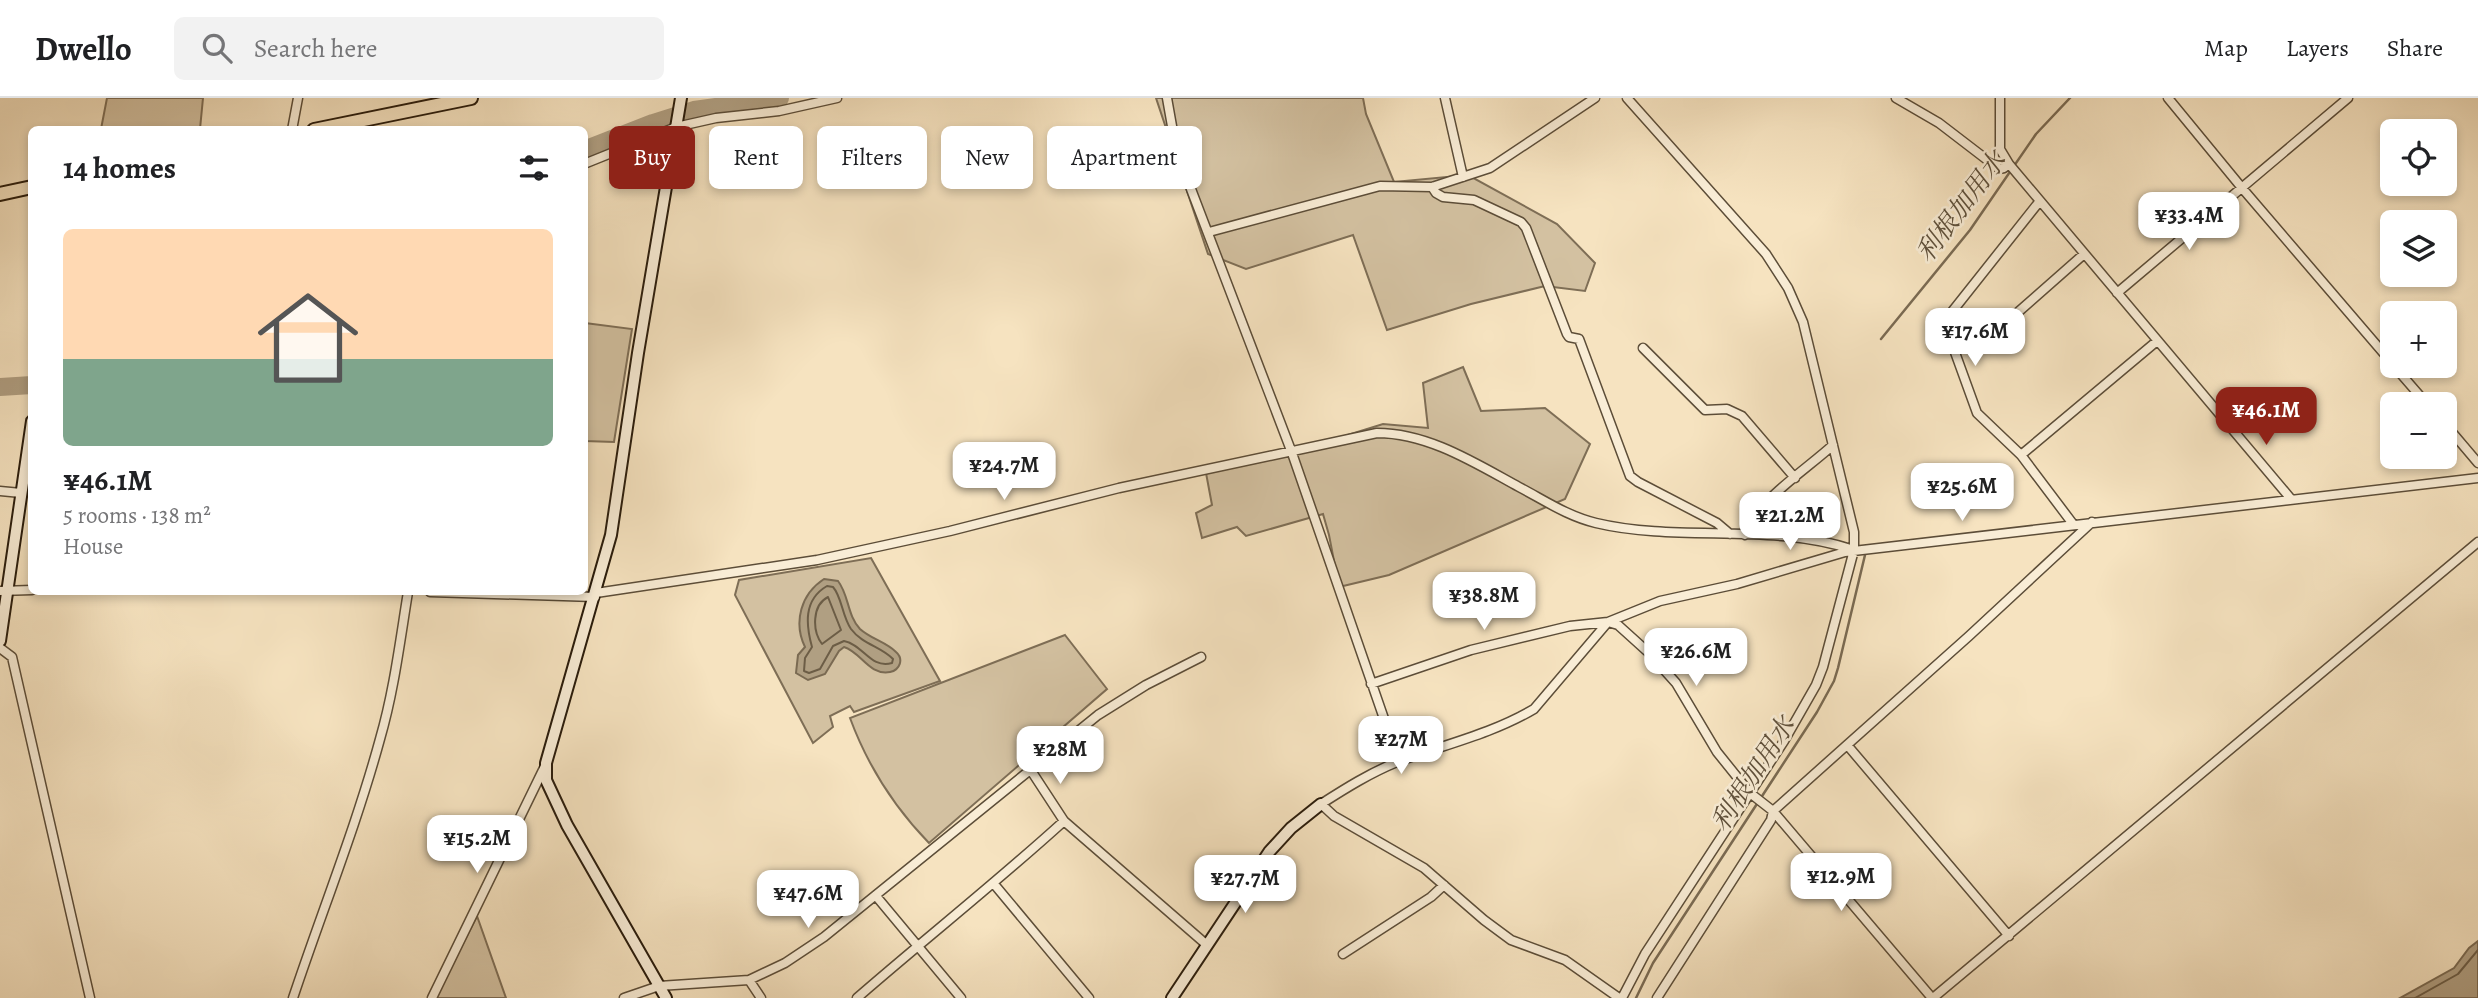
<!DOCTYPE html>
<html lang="en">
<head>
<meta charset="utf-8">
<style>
  :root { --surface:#fff; --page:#f2f2f2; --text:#202124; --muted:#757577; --line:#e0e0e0; --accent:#8f2418 }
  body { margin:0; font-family:Alegreya,"Noto Serif JP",serif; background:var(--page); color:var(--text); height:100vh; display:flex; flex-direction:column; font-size:26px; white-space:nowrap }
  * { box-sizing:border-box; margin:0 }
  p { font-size:23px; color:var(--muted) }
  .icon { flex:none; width:38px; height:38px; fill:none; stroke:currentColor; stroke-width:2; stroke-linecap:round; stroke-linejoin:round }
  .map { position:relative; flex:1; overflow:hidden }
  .details { position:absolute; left:28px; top:28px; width:560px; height:469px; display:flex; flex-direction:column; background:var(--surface); border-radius:10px; box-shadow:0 4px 10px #0003 }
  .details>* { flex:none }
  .banner { position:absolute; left:609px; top:28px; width:665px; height:63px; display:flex; gap:14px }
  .buttons { position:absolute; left:2380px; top:21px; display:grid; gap:14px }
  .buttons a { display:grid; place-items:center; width:77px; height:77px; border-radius:10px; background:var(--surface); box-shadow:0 4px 10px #0003; font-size:35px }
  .price { position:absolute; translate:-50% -60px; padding:0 16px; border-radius:14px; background:#fff; color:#222; font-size:23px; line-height:46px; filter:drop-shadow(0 2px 4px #0008) }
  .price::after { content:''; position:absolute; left:50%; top:42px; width:21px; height:16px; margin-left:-10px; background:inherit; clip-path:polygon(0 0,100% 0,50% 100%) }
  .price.current { background:var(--accent); color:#fff }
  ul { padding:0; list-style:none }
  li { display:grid; align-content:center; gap:14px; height:371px; padding:0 35px }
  li span { display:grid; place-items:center; height:217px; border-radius:10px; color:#555 }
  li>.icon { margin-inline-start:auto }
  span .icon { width:126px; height:126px; fill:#fffc; stroke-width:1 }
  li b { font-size:30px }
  h2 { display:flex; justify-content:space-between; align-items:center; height:84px; padding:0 35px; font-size:30px }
  .chip { padding:0 24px; border-radius:10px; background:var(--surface); box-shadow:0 4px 10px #0003; font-size:24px; line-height:63px }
  .chip.current { background:var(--accent); color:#fff }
  header { display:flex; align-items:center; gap:42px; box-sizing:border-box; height:98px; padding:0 35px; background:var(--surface); border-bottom:2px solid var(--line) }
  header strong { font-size:33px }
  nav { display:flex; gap:38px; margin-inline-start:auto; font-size:24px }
  .search { width:490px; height:63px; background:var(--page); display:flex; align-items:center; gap:18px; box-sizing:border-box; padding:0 24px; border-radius:10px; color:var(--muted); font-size:26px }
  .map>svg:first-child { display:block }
  .green { fill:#d3c1a1; stroke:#7e6e56; stroke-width:2 }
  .water { fill:#b09f82; stroke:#7a6a52; stroke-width:2 }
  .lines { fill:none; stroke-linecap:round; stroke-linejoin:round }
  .shore { stroke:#6c5d46; stroke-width:2 }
  .stream { stroke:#7a6a52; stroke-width:2.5 }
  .river { stroke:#b09f82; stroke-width:18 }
  .street-casing { stroke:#5c4d38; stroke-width:11 }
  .secondary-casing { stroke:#291b0b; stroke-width:14 }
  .primary-casing { stroke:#291b0b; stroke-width:16 }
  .street { stroke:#f9edd6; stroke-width:8 }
  .secondary { stroke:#f9edd6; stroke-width:10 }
  .primary { stroke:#f6e3c0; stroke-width:12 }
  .labels { text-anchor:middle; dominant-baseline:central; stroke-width:5; stroke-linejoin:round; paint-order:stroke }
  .water-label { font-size:26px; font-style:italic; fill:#5f503b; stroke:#f9edd6 }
</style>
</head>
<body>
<header>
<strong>Dwello</strong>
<div class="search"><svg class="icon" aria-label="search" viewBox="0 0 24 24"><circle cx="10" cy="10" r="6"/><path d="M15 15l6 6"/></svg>Search here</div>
<nav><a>Map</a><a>Layers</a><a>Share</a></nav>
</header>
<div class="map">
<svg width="2478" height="900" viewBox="0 0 2478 900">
  <rect width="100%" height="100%" fill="#f6e3c0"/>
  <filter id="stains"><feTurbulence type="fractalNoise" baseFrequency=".00286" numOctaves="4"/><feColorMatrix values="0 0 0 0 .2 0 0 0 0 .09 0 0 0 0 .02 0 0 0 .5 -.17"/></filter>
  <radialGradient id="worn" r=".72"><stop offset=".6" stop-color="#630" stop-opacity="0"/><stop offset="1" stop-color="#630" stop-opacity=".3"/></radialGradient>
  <path class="green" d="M107 0H203L200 31H101Z
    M1156 0H1363L1366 16 1394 84 1468 77 1557 126 1595 165 1585 193 1545 188 1471 206 1387 232 1353 137 1246 171 1208 156Z
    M585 225 632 231 614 344 585 343Z
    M1463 269 1481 313 1545 310 1590 346 1565 401 1389 477 1339 489 1329 437 1323 416 1246 438 1237 429 1202 440 1196 415 1212 407 1206 375 1277 359 1383 326 1428 330 1423 285Z
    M871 460 940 583 854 614 850 608 830 618 833 629 813 645 735 497 739 482Z
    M1065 537 1107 591 929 745C895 710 867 666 850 620Z
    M477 818 506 900H435Z"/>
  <path class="water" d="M824 481 838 483C849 497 847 517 860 531 871 541 886 544 896 554 904 561 900 572 890 574 869 578 861 554 844 549L839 553 825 576 808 582 796 575 798 557 805 549C793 524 801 496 824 481Z
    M2478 843V900H2400L2454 870 2469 850Z"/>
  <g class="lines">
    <path class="shore" d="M827 488 833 489C842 499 842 518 851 531 862 546 882 549 893 561L892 565C870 571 864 547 844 543L833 548 820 571 809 575 804 573 805 560 812 549C806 527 803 502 827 488Z
      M828 499 841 532 822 546C812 533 812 507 828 499Z
      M2415 900 2458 876 2478 852"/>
    <path class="stream" d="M1881 241 1970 132 2036 36 2070 0
      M1636 900 1653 865 1817 614 1834 583 1838 570 1865 457"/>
    <path class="river" d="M584 52 653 25 694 12 780 0
      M0 289 32 287"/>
    <defs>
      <path id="street" d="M1167 0 1175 45 1191 91 1292 355 1399 664
        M1445 0 1463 79
        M1896 0 1939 25 1999 71 2004 70 2009 66
        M2000 0V51L2009 66 2291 401
        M2168 0 2242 90 2392 265
        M292 32 298 0
        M584 66 676 29 716 20 779 13 837 0
        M1432 89 1436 95 1443 99 1474 102 1521 124 1526 130 1567 236 1569 239 1579 241 1630 378 1638 384 1717 425 1730 436
        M2039 104 1951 215 1947 225 1948 235 1977 315 2021 357 2073 426
        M1209 134 1380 88 1432 89 1490 70 1595 0
        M2117 195 2348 0
        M2000 230 2084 156
        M1643 250 1705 312 1727 311 1742 318 1795 380
        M2394 268 2427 306
        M2445 326 2478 365
        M2021 357 2157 243
        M0 393 21 395
        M1745 437C1755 404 1807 371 1833 347
        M0 493 32 492
        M430 494 595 499
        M596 495 817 462 950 433 1119 390 1377 335C1428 335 1475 365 1519 389 1544 402 1567 418 1596 425 1680 445 1772 424 1854 452
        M1608 524 1534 611C1492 636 1443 647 1397 664 1370 675 1346 690 1321 706L1334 718 1424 770 1484 822 1511 842 1565 862 1619 900
        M1608 524 1618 527 1649 555 1676 585 1717 654 1750 695 1773 713 1932 900
        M0 550 12 559 90 900
        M1371 586 1471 552 1570 528 1608 524 1660 503 1737 486 1845 454 2478 380
        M1848 648 2009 838
        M1030 671 1064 723 1207 847
        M994 786 1089 900
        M876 798 961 900
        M1343 856 1431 799 1444 787
        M749 882 761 900
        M293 900C322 813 356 729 380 641 394 593 400 543 408 494
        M432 900 545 668
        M624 900 659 888 749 882 785 865 824 839 1098 617 1146 587 1201 559
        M857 900C926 840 997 784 1064 723
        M1622 900 1645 856 1784 643 1816 587 1823 569 1854 452V434L1803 224 1788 190 1766 156 1627 0
        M1657 900 1771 722 1773 713 1969 538 2092 424
        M1933 900 2478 444"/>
      <path id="secondary" d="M0 543 32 323
        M666 900 567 727 546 682V665L611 437 638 255 681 0
        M1172 900 1269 754 1291 730 1321 706"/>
      <path id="primary" d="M314 32 471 0
        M0 96 32 89"/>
    </defs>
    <use href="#street" class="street-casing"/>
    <use href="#secondary" class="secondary-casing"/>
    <use href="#primary" class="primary-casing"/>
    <use href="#street" class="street"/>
    <use href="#secondary" class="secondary"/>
    <use href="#primary" class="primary"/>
  </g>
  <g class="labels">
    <g class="water-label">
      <text transform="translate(1961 109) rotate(-53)">利根加用水</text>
      <text transform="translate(1753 676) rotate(-57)">利根加用水</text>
    </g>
  </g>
  <rect width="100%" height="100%" filter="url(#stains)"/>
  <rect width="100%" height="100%" fill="url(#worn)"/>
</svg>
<div class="buttons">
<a><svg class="icon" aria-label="locate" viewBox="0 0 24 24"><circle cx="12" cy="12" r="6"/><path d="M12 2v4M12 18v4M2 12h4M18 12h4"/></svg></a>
<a><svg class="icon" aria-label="layers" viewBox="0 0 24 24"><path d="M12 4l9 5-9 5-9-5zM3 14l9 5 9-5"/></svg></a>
<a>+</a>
<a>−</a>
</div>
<b class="price" style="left:2189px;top:154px">¥33.4M</b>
<b class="price" style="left:1975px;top:270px">¥17.6M</b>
<b class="price current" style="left:2266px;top:349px">¥46.1M</b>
<b class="price" style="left:1004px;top:404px">¥24.7M</b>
<b class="price" style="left:1962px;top:425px">¥25.6M</b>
<b class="price" style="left:1790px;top:454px">¥21.2M</b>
<b class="price" style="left:1484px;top:534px">¥38.8M</b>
<b class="price" style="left:1696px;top:590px">¥26.6M</b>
<b class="price" style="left:1401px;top:678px">¥27M</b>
<b class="price" style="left:1060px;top:688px">¥28M</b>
<b class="price" style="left:477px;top:777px">¥15.2M</b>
<b class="price" style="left:1841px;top:815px">¥12.9M</b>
<b class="price" style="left:1245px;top:817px">¥27.7M</b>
<b class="price" style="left:808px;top:832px">¥47.6M</b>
<div class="banner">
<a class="chip current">Buy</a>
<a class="chip">Rent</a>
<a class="chip">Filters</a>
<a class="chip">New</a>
<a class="chip">Apartment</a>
</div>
<section class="details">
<h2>14 homes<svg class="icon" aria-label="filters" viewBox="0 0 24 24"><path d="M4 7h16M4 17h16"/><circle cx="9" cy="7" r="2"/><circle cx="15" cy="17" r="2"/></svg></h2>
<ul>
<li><span style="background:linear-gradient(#ffd9b3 60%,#7fa58c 0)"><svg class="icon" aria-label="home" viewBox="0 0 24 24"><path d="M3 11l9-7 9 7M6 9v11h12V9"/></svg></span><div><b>¥46.1M</b><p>5 rooms · 138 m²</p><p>House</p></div></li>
</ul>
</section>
</div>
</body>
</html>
